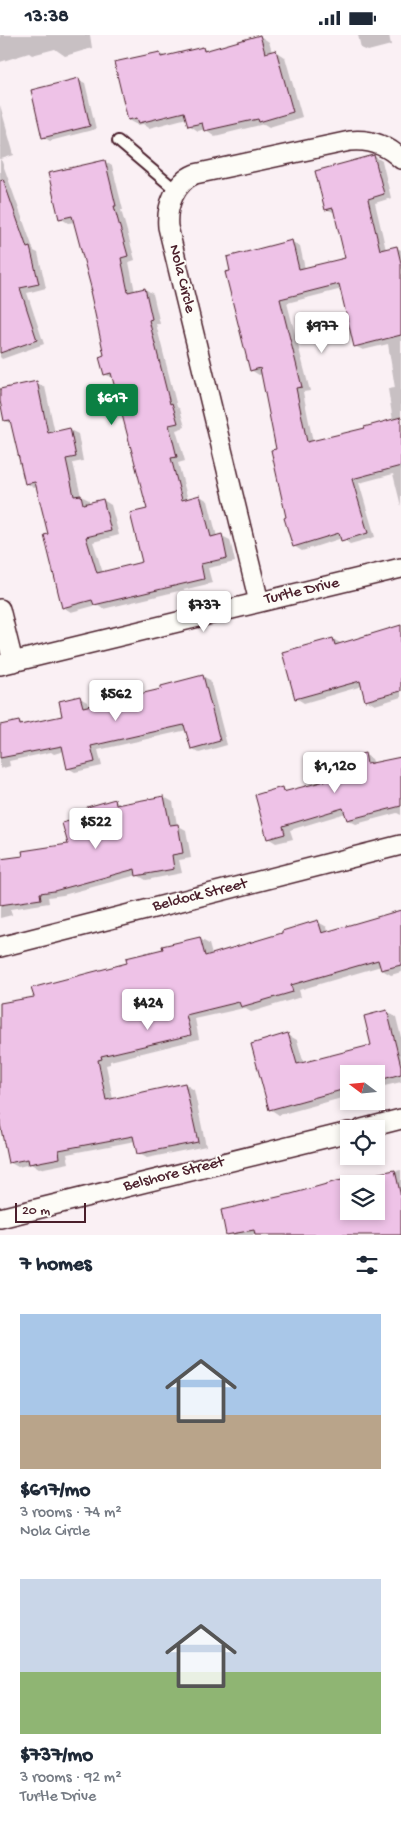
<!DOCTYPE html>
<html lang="en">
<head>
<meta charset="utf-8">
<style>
  :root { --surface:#fff; --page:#f2f2f3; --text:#1f2937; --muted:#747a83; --accent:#0b8043 }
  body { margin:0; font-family:"Gochi Hand",sans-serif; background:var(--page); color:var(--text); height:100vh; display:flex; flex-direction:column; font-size:19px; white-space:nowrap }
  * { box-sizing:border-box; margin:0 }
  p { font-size:16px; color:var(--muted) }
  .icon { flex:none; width:28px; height:28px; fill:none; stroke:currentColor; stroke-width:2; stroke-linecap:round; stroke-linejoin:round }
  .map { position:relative; height:1200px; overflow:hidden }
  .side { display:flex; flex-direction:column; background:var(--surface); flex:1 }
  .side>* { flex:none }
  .needle { width:32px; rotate:286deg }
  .buttons { position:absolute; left:340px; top:1030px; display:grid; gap:10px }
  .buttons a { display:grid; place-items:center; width:45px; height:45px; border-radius:0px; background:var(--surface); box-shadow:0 2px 8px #0003; font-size:25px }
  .scale { position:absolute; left:15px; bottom:12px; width:71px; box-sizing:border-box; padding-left:5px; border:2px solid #4a1f2b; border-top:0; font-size:14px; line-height:18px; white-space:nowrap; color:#4a1f2b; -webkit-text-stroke:4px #fdfcf7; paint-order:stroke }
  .price { position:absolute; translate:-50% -42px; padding:0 11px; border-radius:5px; background:#fff; color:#222; font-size:16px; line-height:32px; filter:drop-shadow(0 1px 2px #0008) }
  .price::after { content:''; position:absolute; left:50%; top:30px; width:15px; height:11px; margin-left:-8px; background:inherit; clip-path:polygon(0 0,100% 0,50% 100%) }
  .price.on { background:var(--accent); color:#fff }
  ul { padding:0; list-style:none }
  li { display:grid; align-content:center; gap:10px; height:265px; padding:0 20px }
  li span { display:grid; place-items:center; height:155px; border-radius:0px; color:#555 }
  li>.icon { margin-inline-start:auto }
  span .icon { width:90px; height:90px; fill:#fffc; stroke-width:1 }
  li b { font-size:21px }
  h2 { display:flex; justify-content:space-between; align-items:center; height:60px; padding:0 20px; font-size:21px }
  .status { display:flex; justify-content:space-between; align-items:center; height:35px; padding:0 25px; background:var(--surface); direction:ltr }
  .status svg { height:14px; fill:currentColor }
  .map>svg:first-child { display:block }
  .shadow { fill:#0003; fill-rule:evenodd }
  .building { fill:#eec2e7; stroke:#4a1f2b; fill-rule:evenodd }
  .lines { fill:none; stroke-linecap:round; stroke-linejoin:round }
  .service-casing { stroke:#4a1f2b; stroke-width:14 }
  .minor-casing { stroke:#4a1f2b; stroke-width:22 }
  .service { stroke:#fdfcf7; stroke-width:10 }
  .minor { stroke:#fdfcf7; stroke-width:19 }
  .labels { text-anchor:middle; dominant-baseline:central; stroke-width:4; stroke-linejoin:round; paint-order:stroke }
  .street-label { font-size:16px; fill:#4a1f2b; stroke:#fdfcf7 }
</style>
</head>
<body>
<div class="status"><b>13:38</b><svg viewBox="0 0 49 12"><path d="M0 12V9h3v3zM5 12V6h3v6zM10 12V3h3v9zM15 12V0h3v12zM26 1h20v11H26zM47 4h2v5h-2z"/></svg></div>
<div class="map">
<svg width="401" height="1200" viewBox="0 0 401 1200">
  <rect width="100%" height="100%" fill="#faf0f4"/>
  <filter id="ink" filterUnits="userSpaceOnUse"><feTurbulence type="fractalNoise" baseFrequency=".02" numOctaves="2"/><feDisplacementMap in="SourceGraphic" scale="10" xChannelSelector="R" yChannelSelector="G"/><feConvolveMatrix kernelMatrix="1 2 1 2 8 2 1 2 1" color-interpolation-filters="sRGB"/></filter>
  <g filter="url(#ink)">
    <path class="shadow" d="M0 0H90L92 13 65 21 55 14 32 20 29 18 0 27Z
      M358 0H389L391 10 368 16 361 13Z
      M260 1 269 7 272 17 276 16 285 22 302 82 269 92 264 89 215 101 205 94 198 96 189 90 187 83 149 93 143 89 138 90 129 85 160 18 166 22 203 13 208 16Z
      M79 45 85 48 96 94 50 106 43 102Z
      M0 70 14 120 1 124 34 216 38 218 46 253 27 258 44 309 2 324 0 322Z
      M374 121 382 126 391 163 375 168 386 215 397 213 401 215V471L393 439 359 448 375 502 350 509 342 503 302 516 294 511 287 483 278 415 263 339 259 340 251 335 292 207 300 211 305 234 346 224 336 178 326 174ZM342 254 355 311 363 315 388 309 395 353 388 354 393 386 366 394 313 407 303 357 310 356 287 268Z
      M104 126 112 131 123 175H121L135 225 129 227 135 257 145 254 153 259 160 289H156L177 372 180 374 185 392 176 395 185 426 178 428 188 465 200 461 208 466 217 502 222 501 230 505 235 527 208 533 212 548 103 574 97 570 71 577 63 572 50 500 37 452 34 453 26 448 12 389 6 386 0 356 37 348 45 352 55 398 70 395 78 399 83 426 73 428 81 461 89 465V468L103 465 111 470 119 500 93 507 103 538 144 528 148 475 114 344 105 339 106 321 94 257 75 187 68 188 60 183Z
      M401 594V662L375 670 366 665 362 651 304 668 296 663 283 618 333 604 342 609Z
      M202 641 210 645 227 710 199 718 192 713 187 695 98 715 102 731 75 737 68 733 64 716 54 719 51 717 9 726 10 731 0 734V691L19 687 25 691 64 682 80 663 87 667 88 672 163 655Z
      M364 719 372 724 374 729 401 723V780L397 778 356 789 348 785 346 778 290 795 293 804 276 808 268 803 282 753 288 757 337 744Z
      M164 762 173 767 177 790 186 795 191 823 179 825 182 838 146 845 137 840 63 860 48 862 49 868 10 874 12 880 0 883V825L24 822 70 810 91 781 114 765 122 770Z
      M401 876V937L391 940 382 935 381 931 299 955 301 962 251 977 244 973 195 984 199 1004 110 1026V1029L106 1030 113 1064 185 1049 194 1055 206 1111 147 1123 138 1118 135 1106 67 1119 69 1128 39 1134 31 1129 18 1132 9 1127 0 1082V970L35 963 200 904 209 909 212 920 318 887 327 892 328 897Z
      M387 977 396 982 401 1002V1047L376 1053V1039H349V1061L279 1080 270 1074 288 1000 297 1005 304 1029 372 1011Z
      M401 1135V1200H228L223 1176 291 1161 337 1148ZM349 1149H376V1176H349Z"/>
    <path class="building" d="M260 0 265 18 276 15 293 77 259 87 258 84 204 96 202 88 188 91 184 77 139 88 137 83 128 85 114 27 160 17 161 22 203 12 204 16Z
      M79 43 90 91 42 103 31 55Z
      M374 120 384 159 368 164 380 215 397 211 401 228V300L354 312 339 249 280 264 302 352 296 353 307 407 365 393 364 392 401 382V431L352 444 368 498 341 506 339 498 293 512 284 483 286 482 271 415 276 414 260 333 250 336 225 237 230 236 227 222 292 205 299 234 345 223 333 173 325 175 315 136Z
      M105 125 116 171H114L128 221 121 223 128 257 145 253 152 284 149 285 170 369 172 368 178 388 169 390 177 422 171 423 182 465 200 460 211 502 222 499 227 523 201 529 204 544 94 570 92 565 62 573 44 500 48 499 35 447 25 449 10 385 4 386 0 366V354L37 346 48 398 70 393 76 422 66 424 74 461 81 460 83 469 103 464 111 496 86 502 97 538 142 527 130 478 147 474 111 338 104 340 99 322 104 320 90 256H92L72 181 59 184 48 138Z
      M3 144 27 213 30 212 39 249 20 253 37 305 0 318V145Z
      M401 590V656L365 666 360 646 295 664 282 617 333 603 335 610Z
      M203 640 220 706 191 714 184 690 91 711 95 727 67 734 62 711 0 723V690L19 686 20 690 62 681 59 666 80 661 83 672 161 654V651Z
      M365 718 367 729 401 722V771L347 785 343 773 283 791 285 799 267 804 255 760 282 752 283 757 336 743 331 727Z
      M164 761 170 790 178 789 183 818 172 820 174 834 136 841 135 834 54 856 40 858 41 864 0 870V824L23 821 22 816 68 809 62 788 90 780 87 772 115 764 116 770Z
      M401 875V930L381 935 378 925 291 950 293 957 241 972 239 967 186 980 191 1000 101 1021 102 1024 98 1025 106 1065 185 1048 198 1107 137 1119 133 1101 59 1115 60 1123 29 1129 28 1124 8 1128 0 1089V968L34 962 31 953 127 928 126 923 163 914 162 911 200 902 205 921 282 898V896L318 885 322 898Z
      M387 975 401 1031V1039L376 1046V1039H349V1053L269 1075 251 1009 288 998 297 1029 371 1010 364 981Z
      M395 1135 401 1162V1200H255L254 1195 226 1200 221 1175 291 1159 337 1146ZM349 1149H376V1176H349Z"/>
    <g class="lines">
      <defs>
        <path id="service" d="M118 106 177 156"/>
        <path id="minor" d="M259 567 168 192C166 172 175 147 195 139L350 106C370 104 387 110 401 124
          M0 574 13 627
          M0 630 401 533
          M0 912 401 810
          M362 1094 401 1084
          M0 1183 349 1097"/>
      </defs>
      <use href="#service" class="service-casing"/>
      <use href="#minor" class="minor-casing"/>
      <use href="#service" class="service"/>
      <use href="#minor" class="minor"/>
    </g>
  </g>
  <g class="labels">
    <g class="street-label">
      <text transform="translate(181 244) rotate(76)">Nola Circle</text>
      <text transform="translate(302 557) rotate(-13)">Turtle Drive</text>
      <text transform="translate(200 861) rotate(-14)">Beldock Street</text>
      <text transform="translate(174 1140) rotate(-14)">Belshore Street</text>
    </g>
  </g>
</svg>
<div class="buttons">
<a><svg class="needle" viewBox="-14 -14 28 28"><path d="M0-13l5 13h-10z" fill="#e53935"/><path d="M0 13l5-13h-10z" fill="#747a83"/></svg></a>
<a><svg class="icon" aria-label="locate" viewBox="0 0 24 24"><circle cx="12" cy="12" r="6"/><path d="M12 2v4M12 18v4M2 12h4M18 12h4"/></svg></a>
<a><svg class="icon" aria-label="layers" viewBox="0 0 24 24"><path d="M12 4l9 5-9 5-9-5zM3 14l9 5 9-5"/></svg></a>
</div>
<div class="scale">20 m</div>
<b class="price" style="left:322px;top:319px">$977</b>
<b class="price on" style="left:112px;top:391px">$617</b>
<b class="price" style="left:204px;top:598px">$737</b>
<b class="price" style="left:116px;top:687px">$562</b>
<b class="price" style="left:335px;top:759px">$1,120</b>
<b class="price" style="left:96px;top:815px">$522</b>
<b class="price" style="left:148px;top:996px">$424</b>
</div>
<section class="side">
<h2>7 homes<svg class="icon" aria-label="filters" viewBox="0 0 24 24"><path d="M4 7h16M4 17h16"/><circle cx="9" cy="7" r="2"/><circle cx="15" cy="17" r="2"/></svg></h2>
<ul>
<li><span style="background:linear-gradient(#a9c7e8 65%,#b9a48a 0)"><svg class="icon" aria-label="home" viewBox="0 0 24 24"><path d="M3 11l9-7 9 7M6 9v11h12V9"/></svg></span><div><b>$617/mo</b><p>3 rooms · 74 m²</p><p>Nola Circle</p></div></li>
<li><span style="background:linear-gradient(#c9d6e8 60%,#8fb573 0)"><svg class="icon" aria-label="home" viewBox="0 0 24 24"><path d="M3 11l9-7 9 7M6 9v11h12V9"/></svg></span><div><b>$737/mo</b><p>3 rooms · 92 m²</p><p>Turtle Drive</p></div></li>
</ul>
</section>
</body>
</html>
